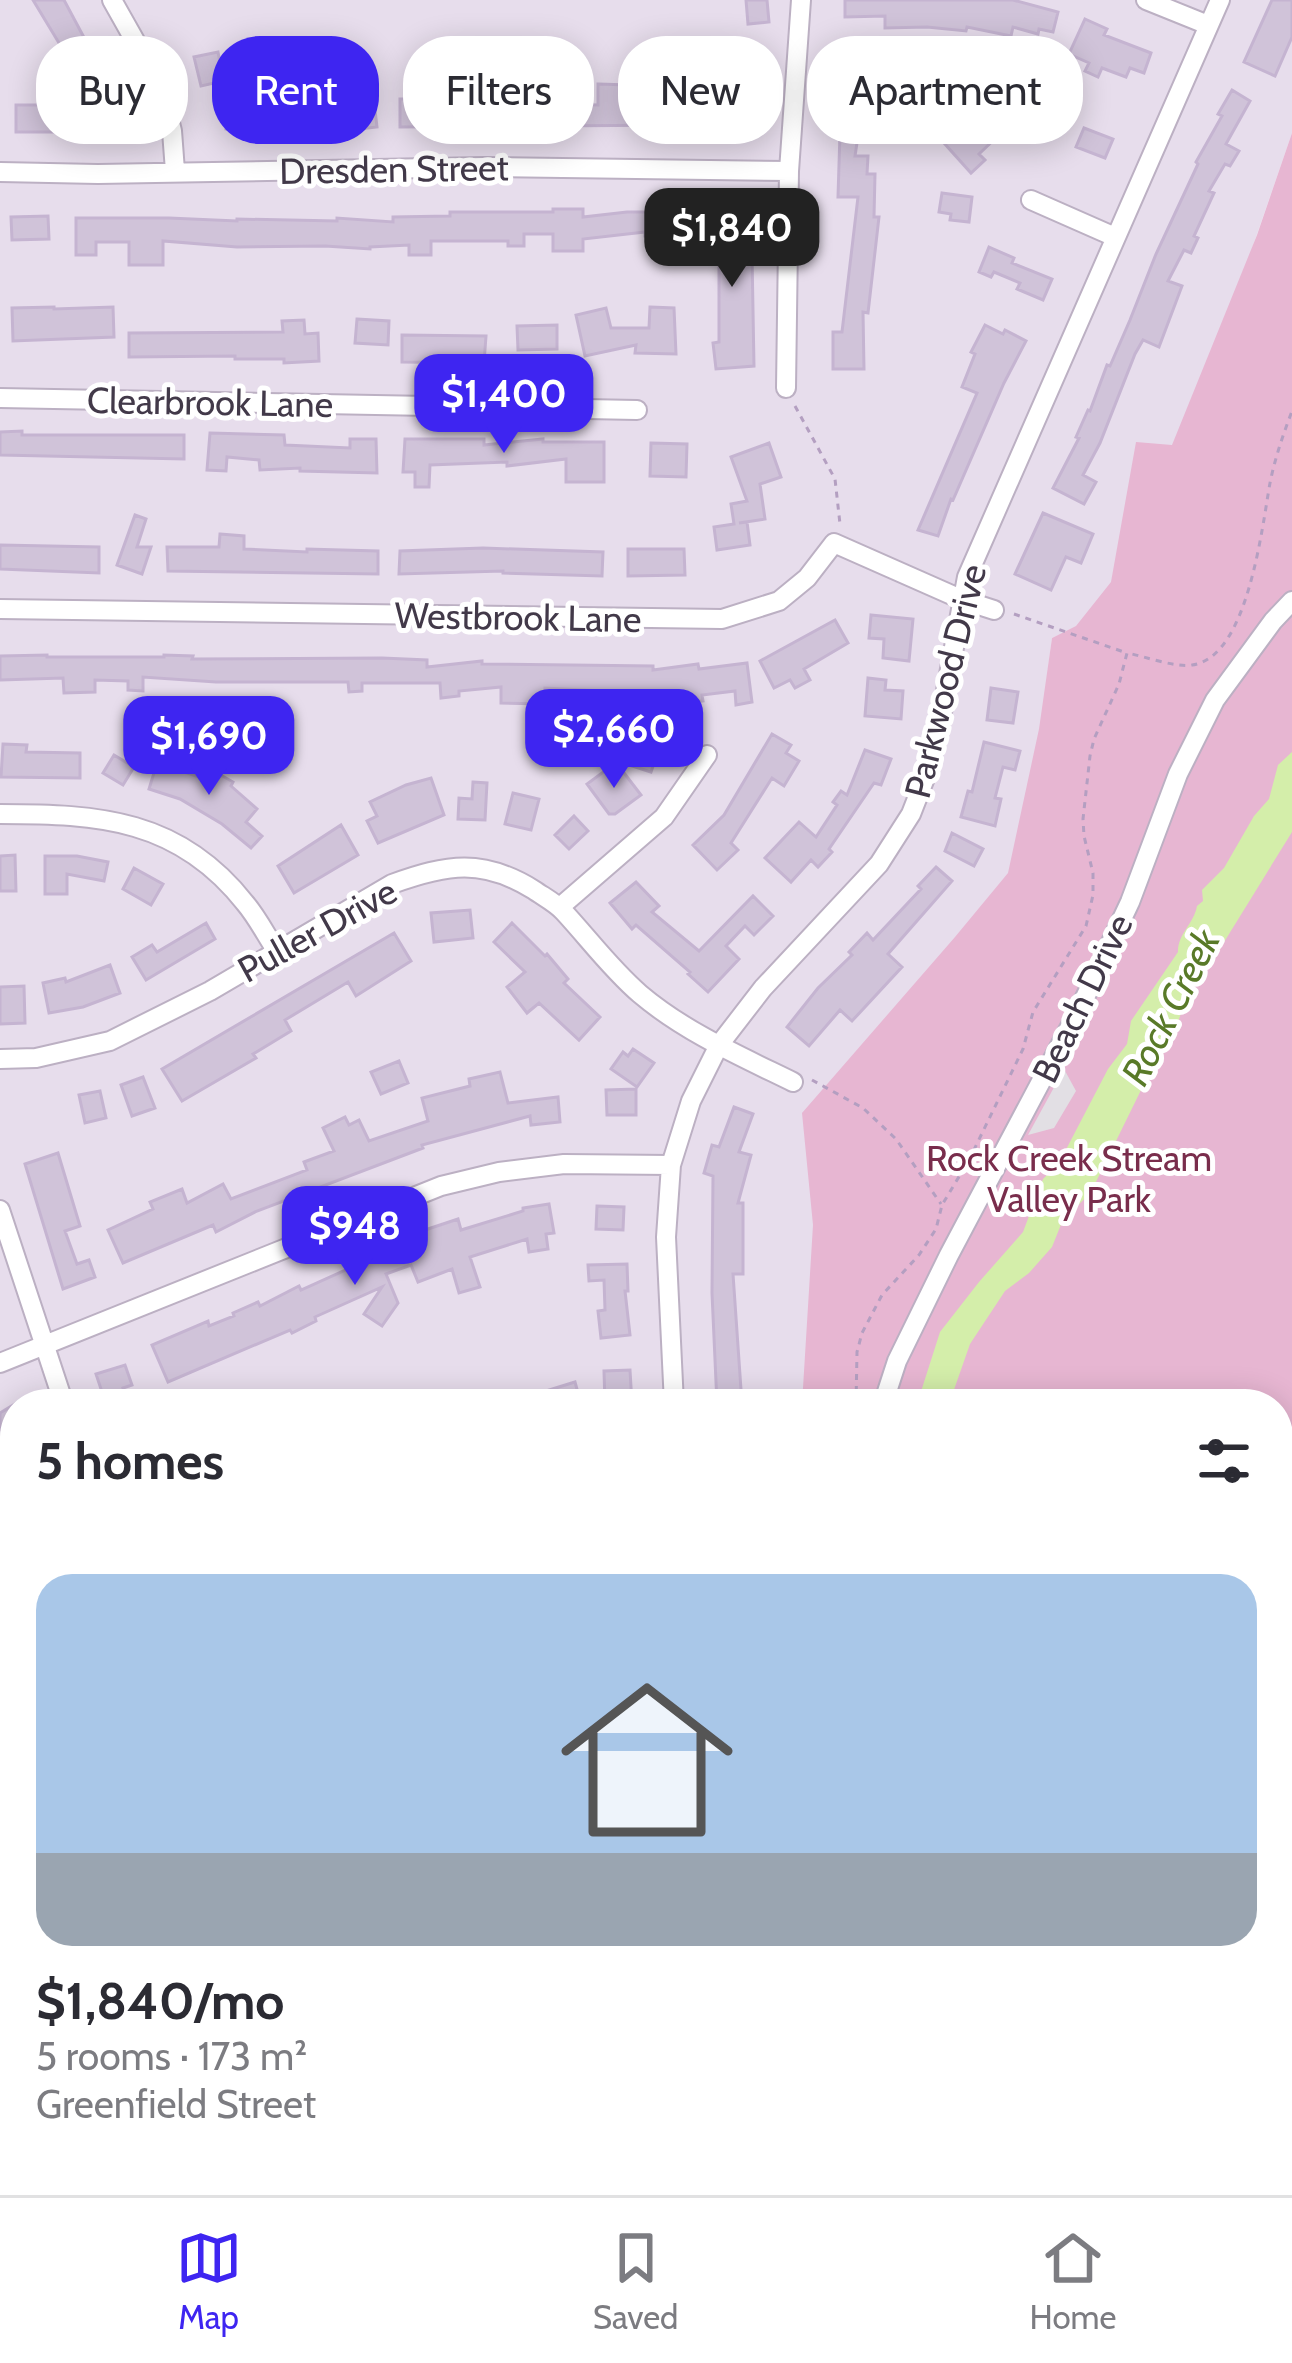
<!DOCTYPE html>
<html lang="en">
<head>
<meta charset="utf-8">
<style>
  :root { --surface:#fff; --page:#f2f2f3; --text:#2b2b33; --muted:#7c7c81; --line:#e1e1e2; --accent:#3e25f1 }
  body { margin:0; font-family:Cabin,sans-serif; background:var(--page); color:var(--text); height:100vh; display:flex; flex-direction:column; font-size:45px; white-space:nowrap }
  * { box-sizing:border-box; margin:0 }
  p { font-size:39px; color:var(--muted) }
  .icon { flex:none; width:66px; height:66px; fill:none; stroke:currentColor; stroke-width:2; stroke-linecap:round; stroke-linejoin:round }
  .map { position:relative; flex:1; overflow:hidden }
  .panel { position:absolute; left:0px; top:1389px; width:1293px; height:807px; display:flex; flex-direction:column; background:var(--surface); border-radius:48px 48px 0 0; box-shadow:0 6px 30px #0003 }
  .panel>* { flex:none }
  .guide { position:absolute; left:36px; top:36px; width:1221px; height:108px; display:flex; gap:24px }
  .price { position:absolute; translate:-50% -102px; padding:0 27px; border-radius:24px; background:var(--accent); color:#fff; font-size:39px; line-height:78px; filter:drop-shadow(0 3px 6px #0008) }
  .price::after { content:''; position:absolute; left:50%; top:72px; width:36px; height:27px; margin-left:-18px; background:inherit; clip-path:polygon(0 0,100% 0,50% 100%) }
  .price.on { background:#222; color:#fff }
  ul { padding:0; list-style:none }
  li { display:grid; align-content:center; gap:24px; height:636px; padding:0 36px }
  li+li { border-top:3px solid var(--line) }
  li span { display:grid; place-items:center; height:372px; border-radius:36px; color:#555 }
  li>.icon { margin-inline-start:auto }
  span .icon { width:216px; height:216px; fill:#fffc; stroke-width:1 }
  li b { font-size:51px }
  h2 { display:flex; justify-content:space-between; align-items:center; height:144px; padding:0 36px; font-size:51px }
  .chip { padding:0 42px; border-radius:48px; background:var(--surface); box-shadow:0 6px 30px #0003; font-size:42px; line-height:108px }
  .chip.on { background:var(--accent); color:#fff }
  .menu { display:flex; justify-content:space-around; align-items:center; height:168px; border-top:3px solid var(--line); background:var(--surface); font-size:33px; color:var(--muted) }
  .menu a { display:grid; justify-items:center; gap:6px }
  .menu .on { color:var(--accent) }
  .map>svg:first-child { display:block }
  .residential { fill:#e7ddec }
  .green { fill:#e7b6d2 }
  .parking { fill:#e2dfe4 }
  .water { fill:#d4eeaa }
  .building { fill:#d0c3d9; stroke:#c5b4d1; stroke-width:3 }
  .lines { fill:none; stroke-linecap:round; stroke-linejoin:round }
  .minor-casing { stroke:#bcb0c3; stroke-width:22 }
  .path { stroke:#b49fc1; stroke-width:3; stroke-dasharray:6 6; stroke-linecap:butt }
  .minor { stroke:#fff; stroke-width:18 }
  .labels { text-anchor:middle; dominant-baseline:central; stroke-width:10; stroke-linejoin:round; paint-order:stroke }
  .street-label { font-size:36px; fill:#423949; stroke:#fff }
  .park-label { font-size:36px; fill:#792d4c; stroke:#fff }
  .water-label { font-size:39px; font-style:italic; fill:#597a28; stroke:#fff }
</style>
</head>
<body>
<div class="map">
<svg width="1292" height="2195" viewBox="0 0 1292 2195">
  <rect width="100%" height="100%" fill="#f1ebf5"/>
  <path class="residential" d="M0 0H1292V133L1186 439 1189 574 1052 638 1017 905 811 1404H15V2181H749L747 2195H0Z
    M1292 1588V1973L1278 1914V1613Z"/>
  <path class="green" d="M1292 133V1681L1278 1805V1404H802L813 1225 802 1113 955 937 1008 873 1039 729 1052 638 1076 626 1111 582 1136 442 1172 445 1257 235Z
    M1278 1915 1292 1973V2195H715L720 2181H1278Z"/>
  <path class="parking" d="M1064 1069 1076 1091 1054 1128 1028 1135Z"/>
  <path class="water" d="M1292 752V832L1208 968 1188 993 1178 1022 1168 1035 1091 1192 1062 1222 1052 1247 1029 1273 1005 1291 970 1344 949 1404H917L940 1332 979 1282 1023 1232 1043 1179 1059 1163 1108 1069 1127 1044 1131 1021 1178 952C1178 933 1194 924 1197 906L1203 901 1202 890 1224 868 1254 816 1269 799 1278 765Z"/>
  <path class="building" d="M33 0H64L104 75 85 86Z
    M746 0H767L769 22 748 24Z
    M845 0H1013L1058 12 1053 32 1039 29 1038 34 1013 27 1011 36 967 27 966 31 927 27 885 28V16L845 17Z
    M1272 0H1292V37L1275 76 1244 62Z
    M1085 19 1107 29 1104 35 1151 53 1144 73 1130 68 1126 77 1102 68 1098 77 1085 71 1089 63 1069 54Z
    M218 52 220 63 236 59 241 77 201 86 194 57Z
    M844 59H866L865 90 855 156H868L867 174H875L874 217H879L868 313 863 312 864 369H833V332H842L858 197H838L840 133H837L843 107Z
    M598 84 628 85V97L687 95 688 88 736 91 759 99 750 126 715 115 714 129 685 125 400 127V99H496V102L598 105Z
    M372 85 377 127 323 133V135H271L226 129 230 102 286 110V108L335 109V102L355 100 354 87Z
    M1232 90 1250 101 1226 144 1239 151 1230 166 1225 164 1209 191 1214 193 1194 236 1198 238 1191 253 1184 250 1168 281 1182 286 1159 347 1143 340 1135 354 1100 443 1083 475 1096 482 1084 504 1053 488 1079 438 1076 437 1088 410 1090 411 1107 365 1110 366 1130 320 1156 254 1198 164 1196 162 1222 116 1218 114Z
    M116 94 118 130 92 132 90 96Z
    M16 105H54V132H16Z
    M1019 111 1045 114 1042 136 1016 132Z
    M987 117 1002 132 979 154 985 160 971 173 944 143 969 119 976 127Z
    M1084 128 1113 139 1105 158 1076 147Z
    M942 193 972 197 969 222 950 220 951 214 939 212Z
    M553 209H583V217L627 212H674V235L645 236V232L583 239V251H553V234H524V246H508V241H431V255H409V245L370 247V249L325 246 237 247 163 241V265H129V242H96V255H76V218H169L237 221V219L337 221V218L393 222V217L450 216V212H553Z
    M701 215H746L745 254 752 255 754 366 716 369 713 343 719 342V244L700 243Z
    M48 216 49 239 12 240 11 217Z
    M989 247 1014 258 1012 263 1052 279 1043 300 1017 289 1020 283 994 272 991 277 979 272Z
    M54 307V309L113 307 114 337 13 341 12 308Z
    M650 307 674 308 676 354 635 353 636 345 585 356 576 315 606 308 611 328H649Z
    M357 319 389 321 388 345 355 343Z
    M304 320 305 334 318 333 319 361 284 363V359H235V356L129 357V333L283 332 282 321Z
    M557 325V349L518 350 517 326Z
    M985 325 1003 334 1005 330 1026 341 1004 383 953 500 951 499 938 536 918 530 977 393 962 387 975 354 971 352Z
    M402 335 486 336 484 363 402 362Z
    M22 431V435H184V459L0 455V432Z
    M210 433 284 435 285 445 350 448V439H376L377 473 300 471V468L260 470 259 460 227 457 226 471 207 470Z
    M405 439H484V445L543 439V442H604V482H566V459L507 466V462L430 465 429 487H415V472H403Z
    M651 443 687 444 686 477 650 476Z
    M769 443 781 477 760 484 765 519 739 523 747 522 750 545 717 550 714 527 734 524 731 504 747 501 731 457Z
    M1043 513 1093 534 1081 563 1066 557 1051 590 1015 574Z
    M135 515 146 519 137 547H151L142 574 117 565Z
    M220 534 244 536V549L307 552V549L378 551V574L168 571 167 547H219Z
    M0 545 99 547V573L0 569Z
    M483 548 603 552 602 576 503 573V571L399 574 400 551Z
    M628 549H684L685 575 628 576Z
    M871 615 913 619 909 661 883 658 884 639 869 638Z
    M835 620 848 643 804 669 810 680 795 688 790 680 774 688 760 661Z
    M47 655V657H164V655L193 656 192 659 382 658 427 660V667L482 661V664L653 666V670L698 664 699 669 747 663 752 702 736 705 735 691 702 695 703 701 685 703 683 691 665 694 545 688V704L501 703V687L459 691V696L441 698 440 683H362V691L349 692 348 682H216L143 677V691L128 690V681L95 680V692L64 693 63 678 0 680V656Z
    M868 678 886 680 885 690 903 691 901 719 865 716Z
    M991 688 1018 692 1013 723 987 720Z
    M632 734 661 743 651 772 623 763Z
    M772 734 791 745 786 753 799 761 784 786 772 778 731 843 738 850 717 870 693 845 724 815Z
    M984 742 1020 751 1015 770 1003 767 995 798 1001 799 995 826 961 817 968 791 972 792Z
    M3 744 27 745 26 752 80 753V778L1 777Z
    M865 750 891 759 881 785 874 783 829 849 832 852 818 867 811 860 791 882 765 858 799 822 816 837 837 805 833 802 841 791 847 795Z
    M114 755 134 767 123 785 103 773Z
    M157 763 199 777 205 766 233 782 231 786 257 809 246 822 262 836 251 848 222 824 180 799 149 789Z
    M610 767 618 778 621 769 641 795 615 814H609L587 784Z
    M431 778 444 815 378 843 367 821 377 816 370 802 406 785Z
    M473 782 487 783 485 820 458 819 459 798 472 799Z
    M513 793 539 799 531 830 505 824Z
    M574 816 588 831 569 849 555 835Z
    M341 825 358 855 294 893 278 866Z
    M952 833 983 849 974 866 945 851Z
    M15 855 16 891H0V856Z
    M45 856H77L108 862 104 881 67 874V894H45Z
    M936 867 952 881 888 954 902 967 852 1021 840 1010 809 1046 787 1027 818 988 852 955 849 952 867 933 873 940 921 889 918 886Z
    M134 868 163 884 151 905 123 889Z
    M636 882 659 906 652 912 699 951 753 896 773 916 754 935 745 926 726 946 739 959 708 992 688 974 690 972 636 925 632 929 610 903Z
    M470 910 473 938 434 942 431 913Z
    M206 923 215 939 146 980 132 957 152 945 157 952Z
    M512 923 545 956 547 954 568 979 564 983 600 1017 579 1040 539 1003 527 1013 507 987 525 972 494 942Z
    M394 933 411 961 356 996 348 982 285 1020 291 1031 253 1054 256 1058 182 1101 162 1069Z
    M110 965 120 993 83 1007 49 1013 43 983 65 978 66 982Z
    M24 986 25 1023 0 1024V987Z
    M633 1049 654 1063 637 1087 611 1069 623 1052 628 1056Z
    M399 1061 408 1083 381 1094 371 1072Z
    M500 1072 508 1103 558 1097 560 1122 531 1125 530 1116 422 1145 423 1148 257 1211 216 1232 213 1225 123 1263 108 1230 153 1209 150 1202 182 1189 187 1203 223 1184 231 1199 307 1170 304 1162 334 1151 323 1128 345 1117 349 1125 359 1120 369 1141 428 1121 422 1098 470 1086 469 1079Z
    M143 1077 155 1108 132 1116 121 1085Z
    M636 1089V1115H607L606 1090Z
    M100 1091 106 1118 85 1123 79 1095Z
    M734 1107 753 1114 739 1152 751 1155 738 1203H743V1274H733L742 1404H717L712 1293 713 1176 704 1173 712 1145 719 1147Z
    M58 1153 80 1226 65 1231 77 1264 89 1260 95 1277 63 1289 25 1164Z
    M549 1204 554 1233 546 1234 548 1249 529 1252 527 1239 470 1257 480 1287 459 1293 452 1269 418 1282 411 1265 386 1274 398 1303 382 1326 364 1314 382 1287 315 1317 316 1321 292 1333 290 1330 168 1382 152 1345 208 1321 209 1326 234 1316 233 1313 258 1302 260 1306 299 1286 301 1290 350 1268 348 1263 428 1229 458 1219 461 1230 523 1211V1208Z
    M597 1206 624 1207 623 1230 596 1229Z
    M627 1264 628 1291H625L630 1335 601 1338 598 1311 605 1310 604 1280 589 1281 588 1265Z
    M125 1365 132 1385 123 1388 129 1404H106L96 1374Z
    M630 1370 632 1404H605L604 1371Z
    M575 1382 581 1404H553L549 1390Z
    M15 1404V1453L0 1428V1413Z
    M0 1712H15V1745H0Z"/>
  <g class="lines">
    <defs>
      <path id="minor" d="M112 0 161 87 172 131 175 171
        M1146 0 1208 25
        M0 172 98 174 484 167 789 171
        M1031 200 1115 237
        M786 388 789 171 801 0
        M0 398 637 410
        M0 609 722 619 779 601 807 578 834 543 963 600 994 610
        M0 814C99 814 179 819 245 903 257 917 266 935 276 950
        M560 907 664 817 707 755
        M0 1059 36 1058 110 1041 210 991 392 884C447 864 483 858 534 890 544 897 556 903 564 912 589 939 611 969 640 994 685 1032 740 1056 793 1082
        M0 1210 64 1404
        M0 1363 441 1186 499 1172 564 1164 671 1165
        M674 1404 666 1237 671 1165 691 1101 719 1045 763 988 879 864 911 814 929 768 940 723 967 577 1220 0
        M883 1404 897 1361 949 1255 1081 1006 1130 902 1178 774 1215 700 1273 621 1292 601
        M0 1781 15 1780
        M0 1992 15 1991
        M203 2181V2195
        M640 2181 641 2195
        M877 2195 878 2181"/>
    </defs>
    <use href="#minor" class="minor-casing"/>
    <path class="path" d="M795 406 835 479 840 524
      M1014 614 1124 652
      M812 1080 863 1108 896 1139 941 1204
      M856 1404 857 1352 862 1333 882 1295 919 1255 936 1229 942 1205 969 1160 1023 1049 1033 1012 1086 926 1093 895V873L1084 836 1083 819 1090 756 1094 739 1119 684 1127 653C1144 656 1175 668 1192 665 1248 658 1262 527 1270 483 1275 458 1283 435 1292 411
      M829 2195V2181"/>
    <use href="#minor" class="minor"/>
  </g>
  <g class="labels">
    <g class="street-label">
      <text transform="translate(394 169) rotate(-1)">Dresden Street</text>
      <text transform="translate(210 402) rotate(1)">Clearbrook Lane</text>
      <text transform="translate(518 617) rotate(1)">Westbrook Lane</text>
      <text transform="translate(945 681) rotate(-76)">Parkwood Drive</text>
      <text transform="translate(317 930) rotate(-29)">Puller Drive</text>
      <text transform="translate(1082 998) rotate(-64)">Beach Drive</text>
    </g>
    <g class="park-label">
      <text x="1069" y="1158">Rock Creek Stream<tspan x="1069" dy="41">Valley Park</tspan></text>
    </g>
    <g class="water-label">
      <text transform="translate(1170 1007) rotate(-63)">Rock Creek</text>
    </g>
  </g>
</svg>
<b class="price on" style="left:732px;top:290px">$1,840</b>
<b class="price" style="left:504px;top:456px">$1,400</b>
<b class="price" style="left:614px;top:791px">$2,660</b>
<b class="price" style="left:209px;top:798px">$1,690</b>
<b class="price" style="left:355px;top:1288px">$948</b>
<div class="guide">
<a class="chip">Buy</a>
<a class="chip on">Rent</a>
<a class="chip">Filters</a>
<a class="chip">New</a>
<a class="chip">Apartment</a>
</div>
<section class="panel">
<h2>5 homes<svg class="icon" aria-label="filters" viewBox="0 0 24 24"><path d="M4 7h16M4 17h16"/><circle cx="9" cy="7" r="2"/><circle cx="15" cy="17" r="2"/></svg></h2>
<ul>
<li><span style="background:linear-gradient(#a9c7e8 75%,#9aa5b1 0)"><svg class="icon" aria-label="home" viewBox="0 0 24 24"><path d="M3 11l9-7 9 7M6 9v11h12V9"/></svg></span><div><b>$1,840/mo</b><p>5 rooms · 173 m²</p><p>Greenfield Street</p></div></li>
</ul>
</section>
</div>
<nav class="menu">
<a class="on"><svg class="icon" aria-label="map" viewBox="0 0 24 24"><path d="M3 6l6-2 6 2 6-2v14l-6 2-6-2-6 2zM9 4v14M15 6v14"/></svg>Map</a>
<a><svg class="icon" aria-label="saved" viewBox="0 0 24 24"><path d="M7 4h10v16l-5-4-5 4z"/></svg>Saved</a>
<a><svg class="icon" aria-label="home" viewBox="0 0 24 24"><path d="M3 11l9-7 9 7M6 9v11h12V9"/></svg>Home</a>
</nav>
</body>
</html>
